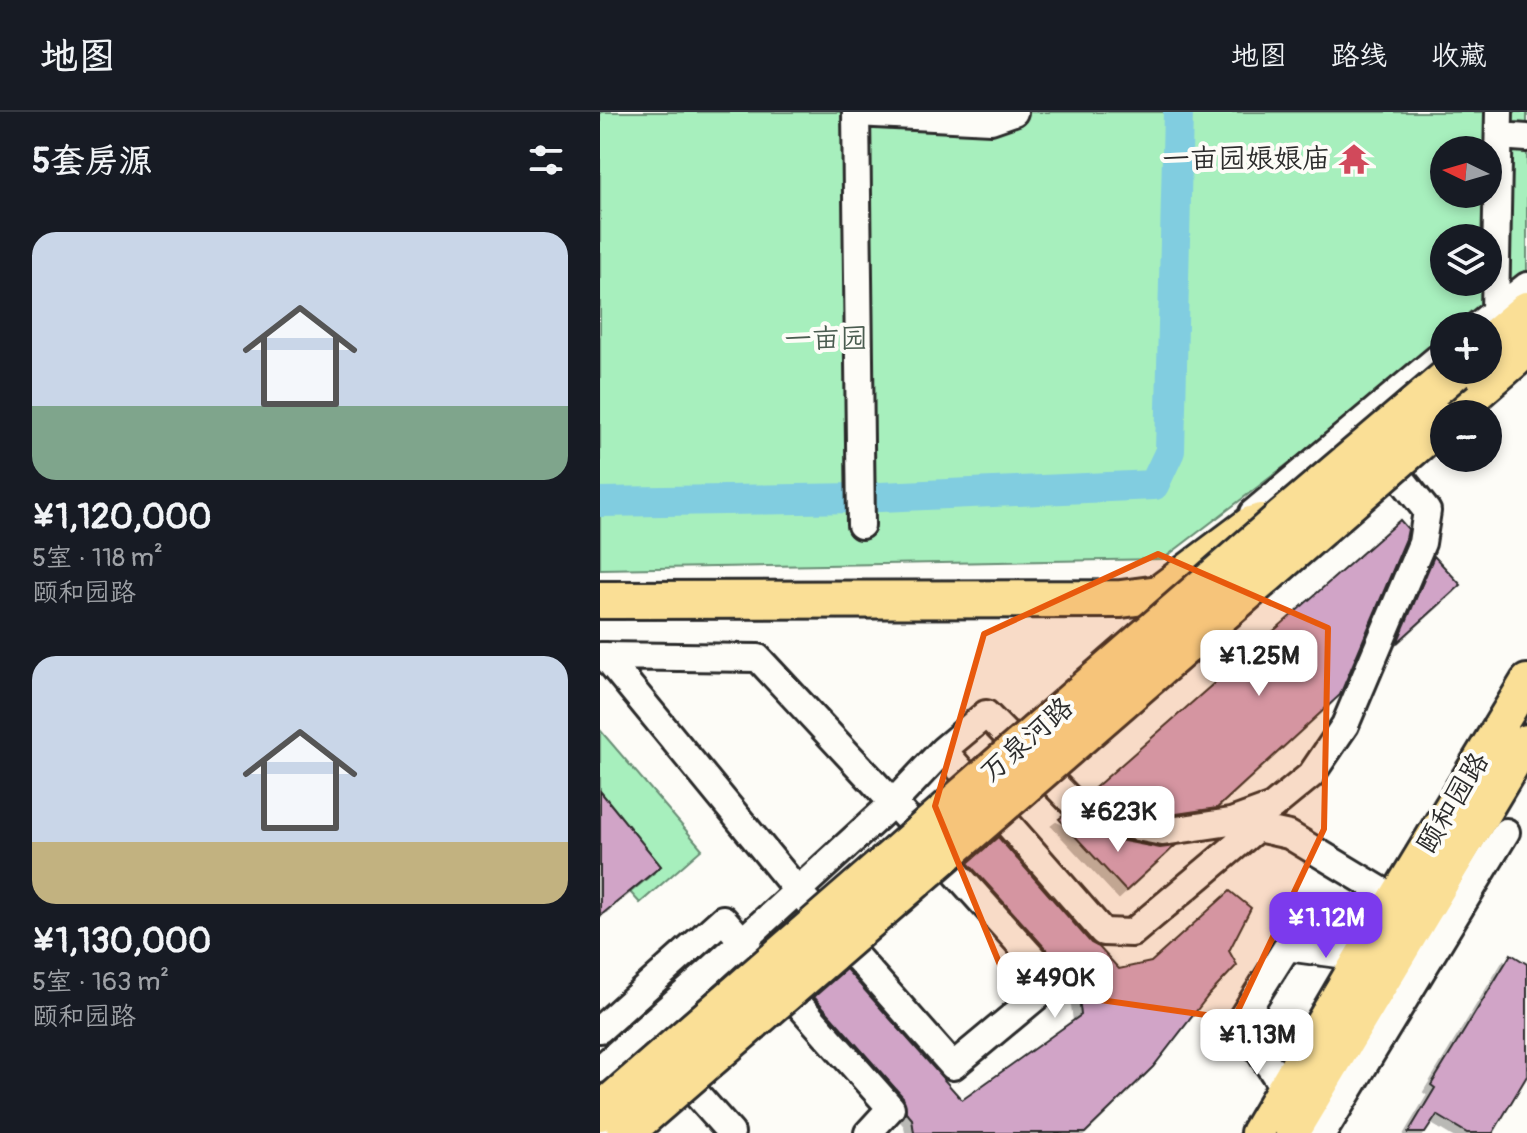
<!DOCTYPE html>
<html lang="zh">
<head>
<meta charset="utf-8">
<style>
  :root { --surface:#171b24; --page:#242831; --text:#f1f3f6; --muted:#9ea1a6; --line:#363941; --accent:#7c3aed }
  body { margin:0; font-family:Pangolin,"LXGW WenKai TC",sans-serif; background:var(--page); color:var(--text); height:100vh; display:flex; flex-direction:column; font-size:30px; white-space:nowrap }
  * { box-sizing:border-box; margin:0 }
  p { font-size:26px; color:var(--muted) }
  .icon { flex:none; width:44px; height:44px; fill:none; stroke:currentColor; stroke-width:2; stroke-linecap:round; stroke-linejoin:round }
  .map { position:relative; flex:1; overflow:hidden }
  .details { display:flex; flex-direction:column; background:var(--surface); width:600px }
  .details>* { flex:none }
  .needle { width:52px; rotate:275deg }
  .controls { position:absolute; left:830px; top:24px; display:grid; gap:16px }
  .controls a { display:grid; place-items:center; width:72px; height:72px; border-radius:50%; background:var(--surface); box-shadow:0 4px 12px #0003; font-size:40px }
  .price { position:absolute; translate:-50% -68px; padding:0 18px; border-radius:16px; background:#fff; color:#222; font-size:26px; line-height:52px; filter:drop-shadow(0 2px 4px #0008) }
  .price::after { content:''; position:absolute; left:50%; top:48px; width:24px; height:18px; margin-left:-12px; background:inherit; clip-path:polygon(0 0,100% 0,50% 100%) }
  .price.active { background:var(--accent); color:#fff }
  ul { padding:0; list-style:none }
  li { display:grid; align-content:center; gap:16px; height:424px; padding:0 32px }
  li span { display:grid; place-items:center; height:248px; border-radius:24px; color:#555 }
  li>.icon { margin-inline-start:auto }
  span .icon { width:144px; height:144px; fill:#fffc; stroke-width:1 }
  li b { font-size:34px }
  h2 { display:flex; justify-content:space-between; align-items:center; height:96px; padding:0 32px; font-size:34px }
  header { display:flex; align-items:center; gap:48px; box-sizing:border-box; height:112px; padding:0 40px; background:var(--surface); border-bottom:2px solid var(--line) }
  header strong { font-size:38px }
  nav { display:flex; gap:44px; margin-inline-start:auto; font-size:28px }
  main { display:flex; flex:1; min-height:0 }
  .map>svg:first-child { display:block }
  .green { fill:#a7efbd; stroke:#698d74; stroke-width:2; fill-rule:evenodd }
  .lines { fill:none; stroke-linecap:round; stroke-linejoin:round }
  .river { stroke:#81cde0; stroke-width:30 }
  .building { fill:#d1a4c7; stroke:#2b2b2b; stroke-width:2; filter:url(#shadow) }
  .minor-casing { stroke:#2b2b2b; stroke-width:32 }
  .major-casing { stroke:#2b2b2b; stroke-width:38 }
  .highway-casing { stroke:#2b2b2b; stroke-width:42 }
  .minor { stroke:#fdfcf7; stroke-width:26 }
  .major { stroke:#fadf96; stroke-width:32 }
  .highway { stroke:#fadf96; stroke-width:36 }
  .highway-bridge-casing { stroke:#2b2b2b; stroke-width:42; stroke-linecap:butt }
  .highway-bridge { stroke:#fadf96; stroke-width:36 }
  .marked { fill:#e8590c; fill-opacity:0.2; stroke:#e8590c; stroke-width:6; stroke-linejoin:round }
  .labels { text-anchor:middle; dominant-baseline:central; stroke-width:8; stroke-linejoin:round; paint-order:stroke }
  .poi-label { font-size:28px; fill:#2b2b2b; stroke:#fdfcf7; text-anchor:end }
  .park-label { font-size:28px; fill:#4a5c50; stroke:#fdfcf7 }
  .street-label { font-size:28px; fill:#2b2b2b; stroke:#fdfcf7 }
</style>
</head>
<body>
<header>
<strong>地图</strong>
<nav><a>地图</a><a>路线</a><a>收藏</a></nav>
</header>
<main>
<section class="details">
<h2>5套房源<svg class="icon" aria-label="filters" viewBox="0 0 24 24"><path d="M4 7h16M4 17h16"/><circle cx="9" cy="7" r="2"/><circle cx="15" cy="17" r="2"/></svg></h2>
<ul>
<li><span style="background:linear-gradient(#c9d6e8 70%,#7fa58c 0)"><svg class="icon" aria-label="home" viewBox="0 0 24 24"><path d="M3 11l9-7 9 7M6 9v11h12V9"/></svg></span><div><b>¥1,120,000</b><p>5室 · 118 m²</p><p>颐和园路</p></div></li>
<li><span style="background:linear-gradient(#c9d6e8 75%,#c2b280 0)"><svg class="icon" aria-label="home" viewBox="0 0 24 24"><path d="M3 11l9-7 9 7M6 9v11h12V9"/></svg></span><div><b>¥1,130,000</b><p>5室 · 163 m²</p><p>颐和园路</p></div></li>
</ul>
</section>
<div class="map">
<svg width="927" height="1021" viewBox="0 0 927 1021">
  <defs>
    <filter id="shadow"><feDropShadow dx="-7" dy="7" stdDeviation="0" flood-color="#0004"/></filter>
  </defs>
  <rect width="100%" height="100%" fill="#fdfcf7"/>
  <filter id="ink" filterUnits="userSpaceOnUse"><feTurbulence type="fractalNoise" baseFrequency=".0125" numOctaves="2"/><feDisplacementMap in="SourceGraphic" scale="16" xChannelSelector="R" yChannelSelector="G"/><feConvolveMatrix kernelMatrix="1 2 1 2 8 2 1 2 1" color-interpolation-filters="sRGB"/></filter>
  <g filter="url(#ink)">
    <path class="green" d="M0 0H927V170L869 214H844V233L563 447 0 457ZM844 38H888V82H844ZM844 126H888V170H844Z
      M0 618 102 737 40 791 30 780 61 754 0 679Z"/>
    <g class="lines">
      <path class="river" d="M0 390 258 386 554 373 570 339 578 0"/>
    </g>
    <path class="building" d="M800 408 808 417 806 427 740 583 617 696 563 704 522 696 489 681Z
      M834 444 861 473 797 531Z
      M0 679 61 754 0 804Z
      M463 704 514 727 560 736 575 734 526 779 459 707Z
      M398 725 491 831 499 835 519 857 551 850 630 779 651 796 629 839 637 853 608 884 553 955 485 1021H314L312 1007 306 1000 303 985 214 885 246 857 362 988 481 903 479 886 469 874 466 859 368 751Z
      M911 842 927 852V964L893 1021H867L837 1003 825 1021H808L835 976 831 973Z"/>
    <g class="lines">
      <defs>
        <path id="minor" d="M256 0 261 413
          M256 1 391 8 414 0
          M899 24 927 26
          M895 199 899 0
          M877 214 927 174
          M653 401 844 241
          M0 544 158 546 293 691 454 870 353 954 197 778 5 544
          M343 638 503 820 532 821 658 715
          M634 709 672 695 711 663 745 613 822 431 827 399 804 370 751 319
          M0 917 123 807 291 996 268 1021
          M0 957 111 858 293 691 343 638 386 602 475 693 517 711 563 720 630 710 689 723 795 787
          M75 958 131 1021
          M683 975 640 909 687 835 761 845
          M723 1021 906 720"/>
        <path id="major" d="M657 1021 795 787 927 569
          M692 1021 927 629"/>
        <path id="highway" d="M888 231 927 198
          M851 302 927 236
          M0 488 521 487 559 482 651 413 661 410"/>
      </defs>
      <use href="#minor" class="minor-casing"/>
      <use href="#major" class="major-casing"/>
      <use href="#highway" class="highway-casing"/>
      <use href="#minor" class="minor"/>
      <use href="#major" class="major"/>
      <use href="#highway" class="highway"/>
      <defs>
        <path id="highway-bridge" d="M0 1000 682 406 856 258
          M25 1021 844 309"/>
      </defs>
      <use href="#highway-bridge" class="highway-bridge-casing"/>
      <use href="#highway-bridge" class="highway-bridge"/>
    </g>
  </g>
  <path class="marked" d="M558 442 728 516 724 717 634 907 409 875 335 694 384 522Z"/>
  <defs>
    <symbol id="temple-bare" viewBox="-9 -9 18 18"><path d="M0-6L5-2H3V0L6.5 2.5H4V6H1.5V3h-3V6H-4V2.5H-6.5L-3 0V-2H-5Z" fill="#d1495b" stroke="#fdfcf7" stroke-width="2.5" paint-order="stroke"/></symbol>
  </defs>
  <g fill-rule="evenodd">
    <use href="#temple-bare" x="732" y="25" width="44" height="44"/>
  </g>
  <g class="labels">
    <g class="poi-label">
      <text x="730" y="47">一亩园娘娘庙</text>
    </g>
    <g class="park-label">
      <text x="226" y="227">一亩园</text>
    </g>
    <g class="street-label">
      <text transform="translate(427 628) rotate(-41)">万泉河路</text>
      <text transform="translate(853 691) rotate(-59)">颐和园路</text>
    </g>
  </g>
</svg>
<div class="controls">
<a><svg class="needle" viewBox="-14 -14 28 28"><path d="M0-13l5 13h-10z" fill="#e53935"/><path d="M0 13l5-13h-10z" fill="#9ea1a6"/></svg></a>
<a><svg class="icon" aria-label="layers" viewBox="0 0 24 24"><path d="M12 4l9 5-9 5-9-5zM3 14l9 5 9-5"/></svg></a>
<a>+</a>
<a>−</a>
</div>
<b class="price" style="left:659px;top:586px">¥1.25M</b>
<b class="price" style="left:518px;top:742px">¥623K</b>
<b class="price active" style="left:726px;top:848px">¥1.12M</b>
<b class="price" style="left:455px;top:908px">¥490K</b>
<b class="price" style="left:657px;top:965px">¥1.13M</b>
</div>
</main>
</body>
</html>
